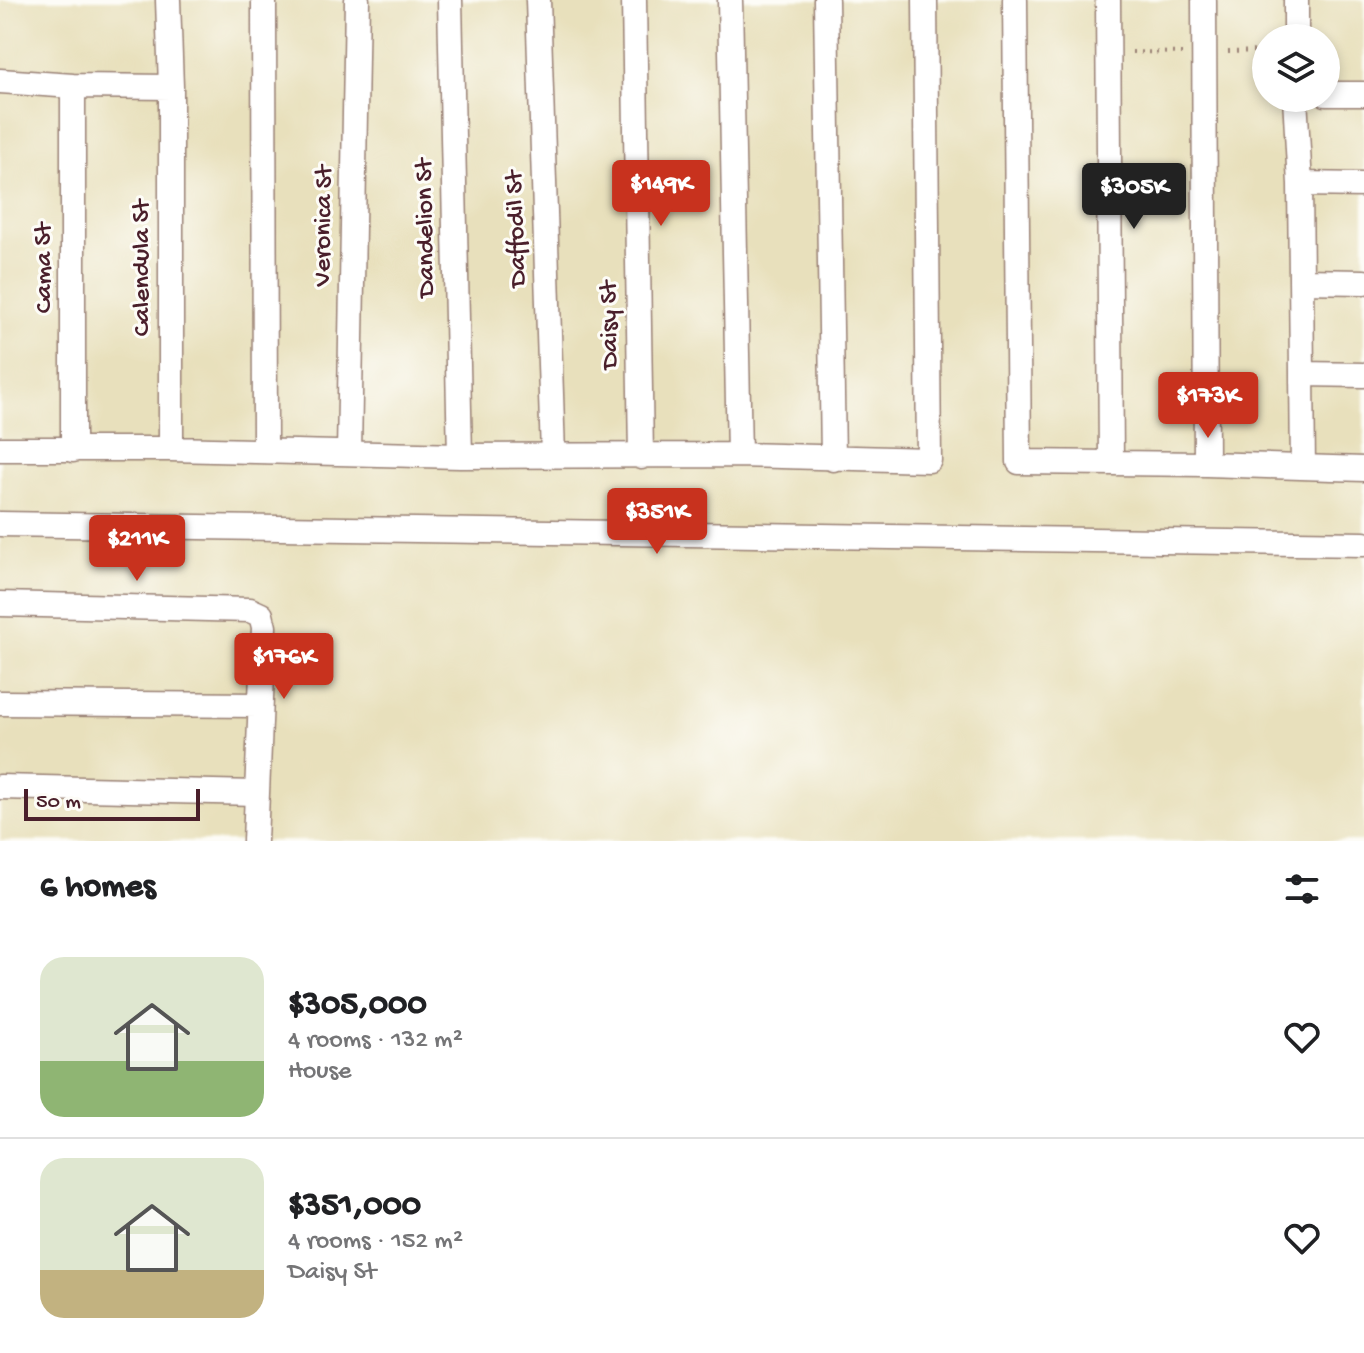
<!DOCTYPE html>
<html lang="en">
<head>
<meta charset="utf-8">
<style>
  :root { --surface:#fff; --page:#f2f2f2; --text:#202124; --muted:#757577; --line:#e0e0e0; --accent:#c8321e }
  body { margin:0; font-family:"Gochi Hand",sans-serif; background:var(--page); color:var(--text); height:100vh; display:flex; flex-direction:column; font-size:30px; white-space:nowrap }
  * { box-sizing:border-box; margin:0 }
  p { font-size:26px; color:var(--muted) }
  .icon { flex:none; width:44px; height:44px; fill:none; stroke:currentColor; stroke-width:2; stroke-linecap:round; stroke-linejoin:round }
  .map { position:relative; height:841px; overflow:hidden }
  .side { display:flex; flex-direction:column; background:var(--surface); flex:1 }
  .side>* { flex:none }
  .fabs { position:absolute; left:1252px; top:24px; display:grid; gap:16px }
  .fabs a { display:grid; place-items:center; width:88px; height:88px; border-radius:50%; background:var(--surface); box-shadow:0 4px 12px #0003; font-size:40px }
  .scale { position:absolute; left:24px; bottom:20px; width:176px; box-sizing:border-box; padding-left:8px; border:4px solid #4a1f2b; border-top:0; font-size:22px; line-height:28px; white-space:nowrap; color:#4a1f2b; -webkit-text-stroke:6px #fdfcf7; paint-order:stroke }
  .price { position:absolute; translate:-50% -68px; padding:0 18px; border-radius:8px; background:var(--accent); color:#fff; font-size:26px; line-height:52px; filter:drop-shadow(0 2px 4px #0008) }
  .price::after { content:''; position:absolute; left:50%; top:48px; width:24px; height:18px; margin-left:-12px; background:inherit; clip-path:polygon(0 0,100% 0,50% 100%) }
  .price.on { background:#222; color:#fff }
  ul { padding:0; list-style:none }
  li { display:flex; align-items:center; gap:24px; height:200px; padding:0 40px }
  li+li { border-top:2px solid var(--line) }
  li span { display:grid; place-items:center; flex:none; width:224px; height:160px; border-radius:24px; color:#555 }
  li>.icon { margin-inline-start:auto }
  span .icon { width:96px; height:96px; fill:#fffc; stroke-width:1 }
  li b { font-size:34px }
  h2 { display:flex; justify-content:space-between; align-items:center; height:96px; padding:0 40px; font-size:34px }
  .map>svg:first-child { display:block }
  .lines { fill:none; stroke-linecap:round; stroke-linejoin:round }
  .street-casing { stroke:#998074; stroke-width:27 }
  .path { stroke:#998074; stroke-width:4; stroke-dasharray:2 6; stroke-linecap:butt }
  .street { stroke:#fff; stroke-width:24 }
  .labels { text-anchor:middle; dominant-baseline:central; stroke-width:6; stroke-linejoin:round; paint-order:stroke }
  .street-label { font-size:26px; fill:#4a1f2b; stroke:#fdfcf7 }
</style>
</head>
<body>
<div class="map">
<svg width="1364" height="841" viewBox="0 0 1364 841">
  <rect width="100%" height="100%" fill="#fdfcf7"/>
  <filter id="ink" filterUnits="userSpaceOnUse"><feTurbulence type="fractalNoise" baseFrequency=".0125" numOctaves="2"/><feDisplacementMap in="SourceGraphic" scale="16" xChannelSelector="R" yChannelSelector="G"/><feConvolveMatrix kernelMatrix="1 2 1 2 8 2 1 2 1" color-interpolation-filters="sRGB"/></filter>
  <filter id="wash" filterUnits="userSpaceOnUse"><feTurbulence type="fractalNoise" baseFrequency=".006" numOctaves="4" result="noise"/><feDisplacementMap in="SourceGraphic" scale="32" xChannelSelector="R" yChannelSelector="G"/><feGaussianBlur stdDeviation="1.8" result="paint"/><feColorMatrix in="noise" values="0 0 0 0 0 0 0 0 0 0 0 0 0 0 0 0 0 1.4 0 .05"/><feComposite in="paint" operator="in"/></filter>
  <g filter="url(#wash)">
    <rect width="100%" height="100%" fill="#e8e0bc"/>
  </g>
  <g filter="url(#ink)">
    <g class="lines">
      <defs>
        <path id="street" d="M168 0 171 87V449
          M264 0 265 450
          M450 0 460 456
          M538 0 553 455
          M634 0 641 457
          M730 0 739 455
          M826 0 833 459
          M1015 0 1019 462 1206 464 1364 469
          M1108 0 1111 462
          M1204 0 1206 464
          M1296 38V0
          M0 81 73 86 171 87
          M1326 94H1364
          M1295 98 1300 184 1303 467
          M1300 184 1364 185
          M1301 281 1364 282
          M1302 374 1364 375
          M0 449H171L460 456 739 455 929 460 925 0
          M73 450V86
          M349 453 357 0
          M0 524 1364 544
          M0 604 250 610 261 615 264 627 255 841
          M0 703 259 705
          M0 787 256 793"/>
      </defs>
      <use href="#street" class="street-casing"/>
      <path class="path" d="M1132 52 1184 53
        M1228 52 1266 51"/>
      <use href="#street" class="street"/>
    </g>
  </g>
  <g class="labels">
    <g class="street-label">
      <text transform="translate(325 226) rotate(-89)">Veronica St</text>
      <text transform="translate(427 228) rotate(-91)">Dandelion St</text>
      <text transform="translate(518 229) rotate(-92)">Daffodil St</text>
      <text transform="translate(45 268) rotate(-90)">Cama St</text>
      <text transform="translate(143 268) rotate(-90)">Calendula St</text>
      <text transform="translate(611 325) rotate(-91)">Daisy St</text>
    </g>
  </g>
</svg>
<div class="fabs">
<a><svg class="icon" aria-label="layers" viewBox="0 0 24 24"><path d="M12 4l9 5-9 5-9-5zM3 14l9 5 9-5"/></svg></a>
</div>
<div class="scale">50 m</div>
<b class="price" style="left:661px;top:228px">$149K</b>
<b class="price on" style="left:1134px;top:231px">$305K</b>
<b class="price" style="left:1208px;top:440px">$173K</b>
<b class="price" style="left:657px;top:556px">$351K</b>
<b class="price" style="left:137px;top:583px">$211K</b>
<b class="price" style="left:284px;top:701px">$176K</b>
</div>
<section class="side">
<h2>6 homes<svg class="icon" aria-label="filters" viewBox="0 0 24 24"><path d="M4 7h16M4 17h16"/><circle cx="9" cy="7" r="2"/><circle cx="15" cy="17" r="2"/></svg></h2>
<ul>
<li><span style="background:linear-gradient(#dfe7d0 65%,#8fb573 0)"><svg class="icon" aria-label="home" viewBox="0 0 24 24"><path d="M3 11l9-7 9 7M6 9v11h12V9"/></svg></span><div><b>$305,000</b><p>4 rooms · 132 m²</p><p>House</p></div><svg class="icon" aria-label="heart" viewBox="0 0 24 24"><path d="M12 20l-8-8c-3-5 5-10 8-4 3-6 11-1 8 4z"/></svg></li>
<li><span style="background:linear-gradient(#dfe7d0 70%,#c2b280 0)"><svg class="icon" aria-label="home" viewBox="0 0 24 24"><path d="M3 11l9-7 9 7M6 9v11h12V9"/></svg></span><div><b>$351,000</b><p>4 rooms · 152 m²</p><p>Daisy St</p></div><svg class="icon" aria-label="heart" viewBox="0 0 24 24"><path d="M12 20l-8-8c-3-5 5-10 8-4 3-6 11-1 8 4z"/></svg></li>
</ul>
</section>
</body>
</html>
